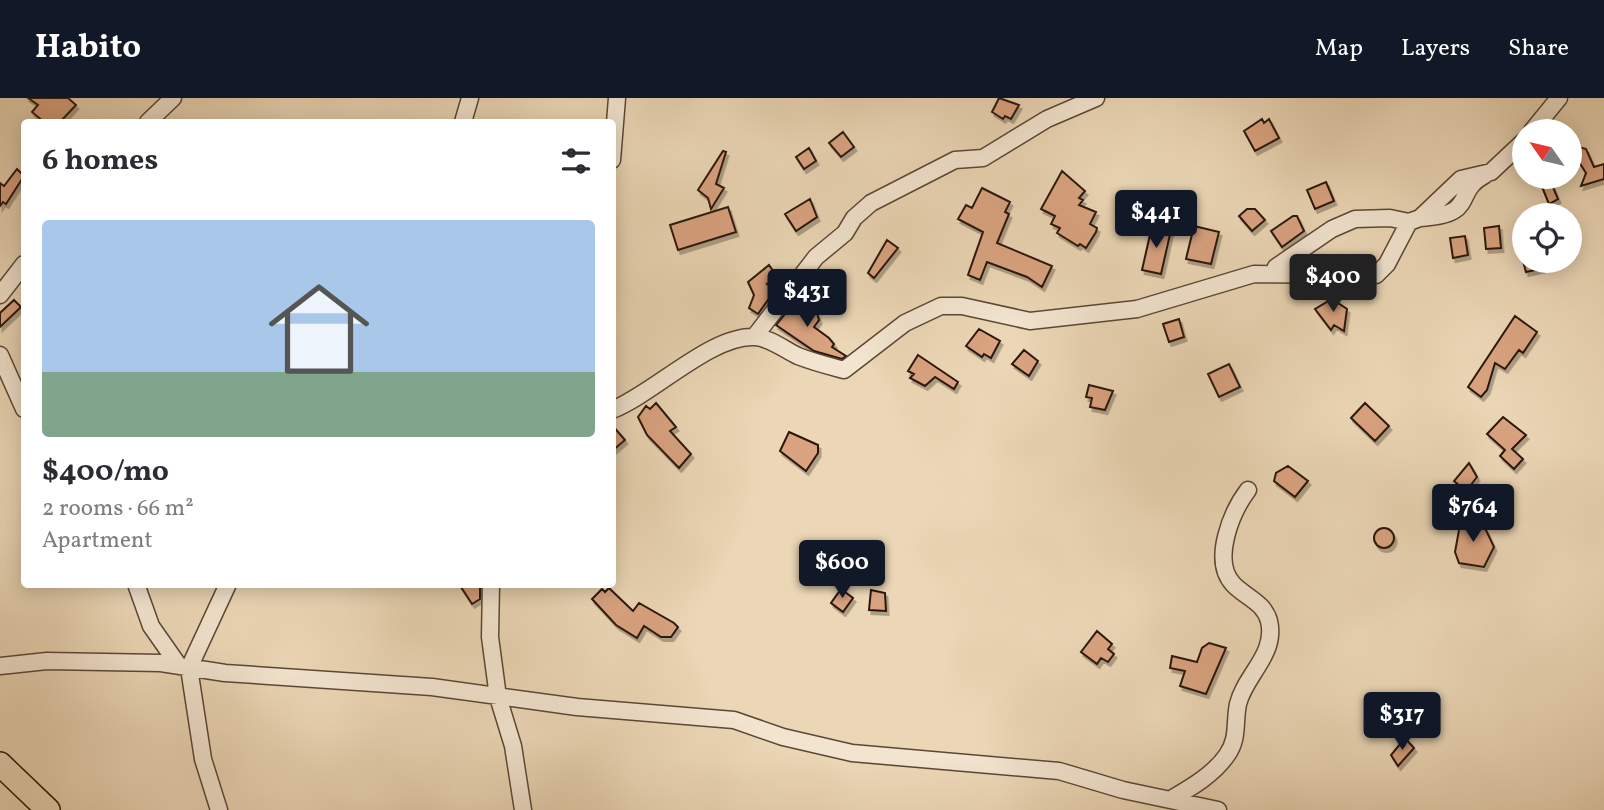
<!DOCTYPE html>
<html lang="en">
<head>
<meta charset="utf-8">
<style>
  :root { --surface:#fff; --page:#f2f2f3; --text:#2b2b33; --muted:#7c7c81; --line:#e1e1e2; --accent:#111827 }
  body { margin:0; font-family:Vollkorn,serif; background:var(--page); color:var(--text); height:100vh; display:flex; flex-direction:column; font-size:26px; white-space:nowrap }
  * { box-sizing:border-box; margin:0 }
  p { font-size:23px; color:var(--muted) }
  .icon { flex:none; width:38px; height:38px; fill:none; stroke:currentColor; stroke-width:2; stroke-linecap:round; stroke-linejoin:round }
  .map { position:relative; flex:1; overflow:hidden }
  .details { position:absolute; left:21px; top:21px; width:595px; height:469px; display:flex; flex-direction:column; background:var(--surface); border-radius:7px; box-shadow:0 4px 18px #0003 }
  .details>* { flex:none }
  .needle { width:46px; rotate:304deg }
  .tools { position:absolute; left:1512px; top:21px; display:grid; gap:14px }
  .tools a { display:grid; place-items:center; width:70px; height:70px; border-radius:50%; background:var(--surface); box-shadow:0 4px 18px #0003; font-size:35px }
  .price { position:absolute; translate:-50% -60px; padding:0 16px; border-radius:7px; background:var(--accent); color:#fff; font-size:23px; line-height:46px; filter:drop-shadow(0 2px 4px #0008) }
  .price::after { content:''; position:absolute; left:50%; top:42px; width:21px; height:16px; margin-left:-10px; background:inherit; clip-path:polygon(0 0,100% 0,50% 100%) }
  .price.current { background:#222; color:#fff }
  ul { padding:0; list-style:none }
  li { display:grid; align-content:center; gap:14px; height:371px; padding:0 21px }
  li+li { border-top:2px solid var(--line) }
  li span { display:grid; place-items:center; height:217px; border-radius:7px; color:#555 }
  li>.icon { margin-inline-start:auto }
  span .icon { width:126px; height:126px; fill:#fffc; stroke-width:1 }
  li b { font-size:30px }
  h2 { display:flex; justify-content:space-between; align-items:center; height:84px; padding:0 21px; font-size:30px }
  header { display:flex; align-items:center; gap:42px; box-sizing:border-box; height:98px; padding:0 35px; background:var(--accent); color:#fff }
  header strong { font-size:33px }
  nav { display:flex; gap:38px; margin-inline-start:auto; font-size:24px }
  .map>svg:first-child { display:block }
  .building { fill:#daa380; stroke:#2c170a; stroke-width:2; filter:url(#shadow) }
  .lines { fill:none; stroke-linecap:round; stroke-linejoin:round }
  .minor-casing { stroke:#5c4735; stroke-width:19 }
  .highway-casing { stroke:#2c170a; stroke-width:26 }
  .minor { stroke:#f2e4cf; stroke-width:16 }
  .highway { stroke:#ebd6b5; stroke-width:23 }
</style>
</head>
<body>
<header>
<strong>Habito</strong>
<nav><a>Map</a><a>Layers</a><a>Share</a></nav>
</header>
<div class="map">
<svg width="1604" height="712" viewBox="0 0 1604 712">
  <defs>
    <filter id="shadow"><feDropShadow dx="2.5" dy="4" stdDeviation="0" flood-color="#0004"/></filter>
  </defs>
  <rect width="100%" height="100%" fill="#ebd6b5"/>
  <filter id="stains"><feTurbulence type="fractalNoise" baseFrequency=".00286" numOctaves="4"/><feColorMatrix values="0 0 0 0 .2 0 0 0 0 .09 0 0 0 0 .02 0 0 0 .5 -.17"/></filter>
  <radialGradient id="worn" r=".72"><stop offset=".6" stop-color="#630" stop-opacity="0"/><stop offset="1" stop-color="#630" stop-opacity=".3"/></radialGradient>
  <path class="building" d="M28 0H68L76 7 60 24H44L32 14 38 7Z
    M999 0 1019 7 1011 21 1005 18 1003 21 992 14Z
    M1262 21 1264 25 1269 21 1279 40 1255 53 1244 33Z
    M843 34 854 49 841 59 829 45Z
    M1579 49 1586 51 1594 69 1604 66V81L1581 88 1586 75 1571 51Z
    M809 50 816 63 804 71 796 59Z
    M723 53 726 54 716 86 724 90 711 111 708 100 698 92Z
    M17 71 24 78 6 106 3 104 0 108V85L4 88Z
    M1062 73 1085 93 1079 100 1083 102 1079 107 1096 114 1090 126 1097 130 1096 134 1086 150 1080 146 1078 148 1057 135 1060 130 1051 126 1055 118 1041 111Z
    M1550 82 1558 101 1549 106 1540 84Z
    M1326 84 1334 103 1315 111 1307 92Z
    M982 90 1010 104 1005 114 1009 116 997 145 1052 168 1042 189 1027 179 987 164 980 182 968 177 983 134 958 121 966 107 972 110Z
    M810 101 817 119 796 133 785 116Z
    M1126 102 1147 107 1140 130 1124 125Z
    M728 109 736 134 678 152 670 127Z
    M1247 111H1255L1265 122 1252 133 1239 118Z
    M1293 118H1297L1304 133 1282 149 1271 133Z
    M1152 128 1171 132 1161 176 1142 172Z
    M1194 128 1219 134 1211 166 1186 161Z
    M1499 128 1501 150 1486 151 1484 130Z
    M1465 138 1468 157 1453 160 1450 140Z
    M887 142 898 150 874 180 868 175Z
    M1523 163H1558V167L1526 174Z
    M769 167 778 180 767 186 775 192 758 216 749 210 754 197 748 184Z
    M797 201 817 215 819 222 814 229 829 240 834 246 832 249 846 258 842 261 814 253 776 227Z
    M1332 201 1347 211 1344 233 1334 227 1331 232 1315 211Z
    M14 202 21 209 0 229V215Z
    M1515 218 1537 234 1523 255 1519 252 1505 271 1495 265 1487 292 1481 299 1468 289Z
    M1179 221 1184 239 1169 244 1163 226Z
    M979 231 1000 243 991 260 984 256 982 259 966 248Z
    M1024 252 1038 263 1029 278 1012 266Z
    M918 257 958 284 954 291 935 279 925 288 910 280 914 276 908 273Z
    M1229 266 1240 289 1219 299 1208 276Z
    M1089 287 1113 293 1105 312 1090 309 1092 300 1086 299Z
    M656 305 676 329 670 333 691 356 679 370 647 337 638 319 646 308 650 311Z
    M1365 305 1389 328 1375 343 1351 320Z
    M1503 319 1526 337 1512 351 1523 361 1514 371 1500 358 1505 352 1487 336Z
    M612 327 625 342 612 353Z
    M789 334 818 347V355L806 373 780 353Z
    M1469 365 1477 379 1466 393 1454 383Z
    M1288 368 1308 383 1295 399 1274 383 1276 375Z
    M1461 421 1479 425 1486 432 1494 449 1484 469 1459 465 1455 454Z
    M1374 440a10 10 0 1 1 20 0a10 10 0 1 1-20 0Z
    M459 486H480V501L472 506Z
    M609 490 633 513 639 505 674 525 678 529 671 539H661L644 528 637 540 616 527 592 501 602 491 605 494Z
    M841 491 853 500 843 514 831 505Z
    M871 492 885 495 886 513 869 512Z
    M1097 533 1112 546 1108 551 1114 556 1108 564 1101 560 1097 566 1081 554Z
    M1209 545 1226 550 1206 596 1180 588 1185 573 1170 570 1172 558 1197 564 1202 550Z
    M1405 640 1414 650 1398 668 1391 657Z"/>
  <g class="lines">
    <defs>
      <path id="minor" d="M148 24 173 0
        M463 24 470 0
        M1532 33 1559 0
        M612 62 617 0
        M1420 120C1479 117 1452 94 1485 77
        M1273 176 1276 169 1332 131 1355 121 1390 120 1409 124 1420 120 1461 81 1491 74 1524 43
        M0 197 24 166
        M755 238 816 159 845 135 854 120 871 105 955 62 983 60 1047 21 1096 0
        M0 257 24 311
        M612 312C653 296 711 237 754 239 769 239 785 252 798 258 813 264 829 268 844 272L905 225 941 208H962L1030 223 1137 211 1254 176 1376 177 1387 166 1409 124
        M136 486 151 528 179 568
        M491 486 490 539 498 599 513 648 523 712
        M0 568 47 563 161 565 225 575 432 589 577 609 734 622 783 639 852 655 1059 673 1123 692 1218 712
        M1173 700C1192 689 1214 676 1227 657 1239 640 1234 625 1238 606 1245 577 1277 556 1269 523 1264 504 1245 499 1233 486 1211 462 1232 413 1248 392
        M219 712 203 661 189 570 228 486"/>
      <path id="highway" d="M0 666 48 712"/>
    </defs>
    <use href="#minor" class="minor-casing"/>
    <use href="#highway" class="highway-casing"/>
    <use href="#minor" class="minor"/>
    <use href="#highway" class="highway"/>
  </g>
  <rect width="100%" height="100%" filter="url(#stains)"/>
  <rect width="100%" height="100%" fill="url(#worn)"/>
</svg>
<div class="tools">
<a><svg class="needle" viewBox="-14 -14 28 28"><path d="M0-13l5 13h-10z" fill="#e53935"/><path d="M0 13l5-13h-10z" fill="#7c7c81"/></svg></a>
<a><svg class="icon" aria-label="locate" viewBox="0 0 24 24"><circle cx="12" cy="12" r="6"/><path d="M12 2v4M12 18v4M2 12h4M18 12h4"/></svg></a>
</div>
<b class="price" style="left:1156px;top:152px">$441</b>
<b class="price current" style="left:1333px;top:216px">$400</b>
<b class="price" style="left:807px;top:231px">$431</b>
<b class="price" style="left:1473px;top:446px">$764</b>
<b class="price" style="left:842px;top:502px">$600</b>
<b class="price" style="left:1402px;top:654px">$317</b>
<section class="details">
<h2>6 homes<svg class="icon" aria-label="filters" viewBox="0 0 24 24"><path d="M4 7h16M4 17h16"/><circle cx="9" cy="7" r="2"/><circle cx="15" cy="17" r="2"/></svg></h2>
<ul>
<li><span style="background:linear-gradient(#a9c7e8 70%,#7fa58c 0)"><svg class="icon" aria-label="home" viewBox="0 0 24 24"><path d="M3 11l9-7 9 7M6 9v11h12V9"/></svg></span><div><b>$400/mo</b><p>2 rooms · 66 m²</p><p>Apartment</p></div></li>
</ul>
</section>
</div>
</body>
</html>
